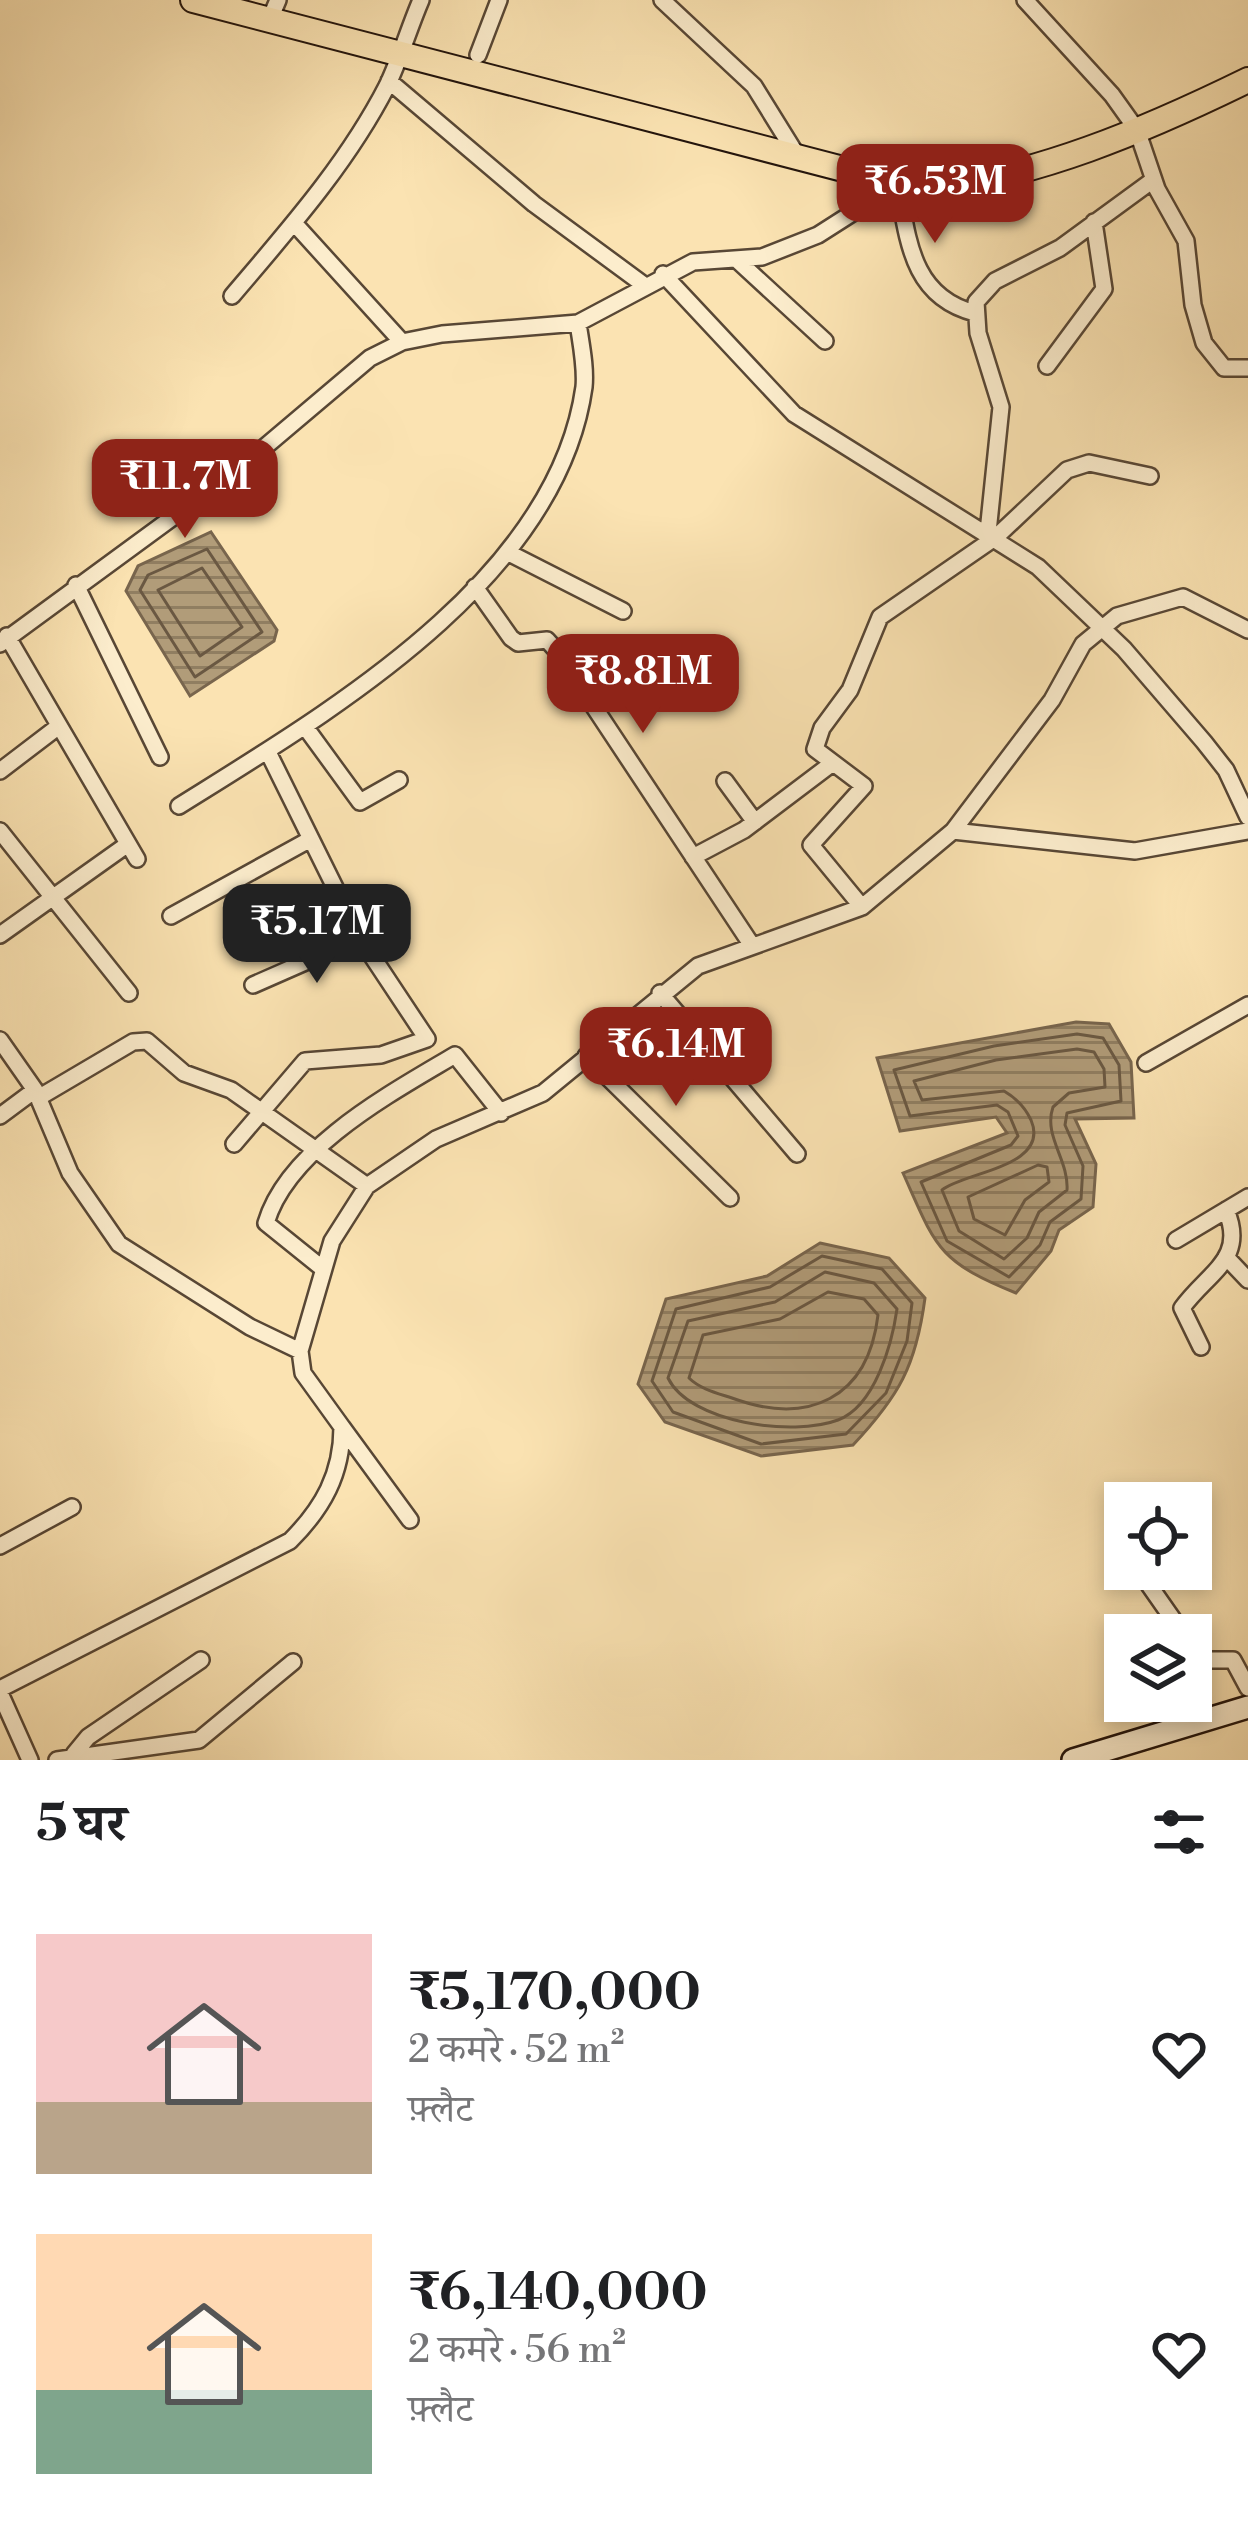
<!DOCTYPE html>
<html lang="hi">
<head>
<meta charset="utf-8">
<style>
  :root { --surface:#fff; --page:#f6f6f6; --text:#202124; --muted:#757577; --accent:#8f2418 }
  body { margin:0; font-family:"Libre Bodoni","Noto Serif Devanagari",serif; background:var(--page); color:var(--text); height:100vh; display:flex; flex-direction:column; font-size:45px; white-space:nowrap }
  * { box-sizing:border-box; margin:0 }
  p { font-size:39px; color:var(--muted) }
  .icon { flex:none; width:66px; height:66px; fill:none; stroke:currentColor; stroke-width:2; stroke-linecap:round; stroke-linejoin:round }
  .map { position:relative; height:1760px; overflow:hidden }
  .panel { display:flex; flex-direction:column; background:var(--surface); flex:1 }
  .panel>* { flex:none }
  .fabs { position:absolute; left:1104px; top:1482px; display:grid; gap:24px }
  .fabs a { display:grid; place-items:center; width:108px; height:108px; border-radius:0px; background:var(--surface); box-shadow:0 6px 18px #0003; font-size:60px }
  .price { position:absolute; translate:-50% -102px; padding:0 27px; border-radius:24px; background:var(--accent); color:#fff; font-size:39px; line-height:78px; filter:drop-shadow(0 3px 6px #0008) }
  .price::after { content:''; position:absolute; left:50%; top:72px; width:36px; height:27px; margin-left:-18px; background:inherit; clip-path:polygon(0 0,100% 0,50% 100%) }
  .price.current { background:#222; color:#fff }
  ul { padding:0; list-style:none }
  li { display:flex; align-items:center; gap:36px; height:300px; padding:0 36px }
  li span { display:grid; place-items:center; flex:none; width:336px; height:240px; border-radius:0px; color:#555 }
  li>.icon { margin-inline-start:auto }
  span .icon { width:144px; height:144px; fill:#fffc; stroke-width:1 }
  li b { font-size:51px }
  h2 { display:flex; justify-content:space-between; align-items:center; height:144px; padding:0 36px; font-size:51px }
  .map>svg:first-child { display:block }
  .water { fill:url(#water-rules); stroke:#78654d; stroke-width:3 }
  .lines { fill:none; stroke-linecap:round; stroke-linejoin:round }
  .shore { stroke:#6a5842; stroke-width:3 }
  .minor-casing { stroke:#584735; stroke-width:20 }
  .secondary-casing { stroke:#22130b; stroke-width:26 }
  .primary-casing { stroke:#22130b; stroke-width:28 }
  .minor { stroke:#fcedcd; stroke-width:15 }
  .secondary { stroke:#fcedcd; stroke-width:21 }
  .primary { stroke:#fbe3b2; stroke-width:24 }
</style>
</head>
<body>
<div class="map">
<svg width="1248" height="1760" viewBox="0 0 1248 1760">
  <defs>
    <pattern id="water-rules" width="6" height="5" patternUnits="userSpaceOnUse" patternTransform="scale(3)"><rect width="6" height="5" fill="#b19c79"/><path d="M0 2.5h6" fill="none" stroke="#907e61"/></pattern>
  </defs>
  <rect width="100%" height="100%" fill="#fbe3b2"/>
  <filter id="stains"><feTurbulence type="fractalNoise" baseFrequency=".00167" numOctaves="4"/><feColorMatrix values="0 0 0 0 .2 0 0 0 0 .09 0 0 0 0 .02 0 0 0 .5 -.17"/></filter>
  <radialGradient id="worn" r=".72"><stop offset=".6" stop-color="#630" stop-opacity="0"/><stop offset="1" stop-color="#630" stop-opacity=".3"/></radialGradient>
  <path class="water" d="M211 532 277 630 274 641 190 696 126 591 138 566Z
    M1076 1022 1109 1024 1131 1062 1134 1118 1075 1119 1096 1164 1093 1207 1059 1230 1051 1251 1016 1293C937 1261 936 1247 903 1173L1007 1133 996 1117 900 1131 877 1058Z
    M820 1243 889 1258 925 1298C916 1366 899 1396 853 1445L761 1456 665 1422 638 1384 666 1299 767 1276Z"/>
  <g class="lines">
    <path class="shore" d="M207 549 262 632 195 677 140 590 148 575Z
      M202 568 242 627 200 656 158 590Z
      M1077 1034 1103 1038 1119 1065 1121 1101 1067 1113 1065 1125 1083 1166 1081 1199 1050 1222 1040 1245 1009 1277 947 1241 921 1182 1011 1145 1018 1136 1008 1112 997 1105 910 1116 894 1070 994 1046Z
      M1077 1049 1094 1052 1104 1069 1105 1087 1069 1093 1053 1107C1043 1136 1069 1160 1067 1190L1039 1212 1027 1238 1004 1259 959 1231 942 1190C964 1172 1051 1167 1031 1120 1025 1107 1016 1098 1004 1091L922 1100 914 1081 996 1060Z
      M1038 1165 1047 1167 1049 1182 1025 1200 1005 1235 974 1219 968 1197Z
      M822 1256 882 1269 912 1303 907 1341 886 1393 846 1434 761 1444 673 1412 652 1381 676 1309 770 1287Z
      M825 1272 874 1283 897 1309C892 1344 875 1406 838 1420 793 1437 690 1423 668 1378L688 1321 775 1302Z
      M828 1292 864 1299 878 1315C868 1399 808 1426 732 1398 717 1393 700 1389 689 1378L703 1335 780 1319Z"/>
    <defs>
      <path id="minor" d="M662 0 754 86 798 157
        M1025 0 1112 95 1137 130 1157 189 1186 241 1193 305 1204 343 1224 368H1248
        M270 19 278 0
        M478 55 499 0
        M389 81 534 204 644 285
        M898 185C908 241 912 297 975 313
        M294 223 402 342
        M737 260 825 341
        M663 274 794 414 1038 567 1124 649 1204 742 1226 770 1248 817
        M232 296C288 230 347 164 387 86 400 59 409 28 421 0
        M1047 366 1104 289 1094 222
        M988 532 1001 407 978 333 976 302 995 281 1060 248 1153 180
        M509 553 623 611
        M76 585 160 757
        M475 587 511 638 518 643 547 640 557 651 751 944
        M7 636 137 859
        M0 644 240 468 370 358 402 342 442 334 578 323 693 262 762 257 818 235 865 205 882 182
        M306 728 360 802 399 780
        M0 771 59 726
        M725 781 755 822
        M179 806C329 712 557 580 584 387 586 367 581 344 578 323
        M0 831 129 993
        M953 831 1052 700 1083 644 1117 616 1183 597 1248 630
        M693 857 744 830 830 765
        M862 907 811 845 864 786 815 749 822 728 850 690 880 617 996 537 1067 470 1089 463 1150 476
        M171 916 309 840
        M0 935 128 844
        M253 985 360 938
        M660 993 797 1154
        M0 1040 35 1090 70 1173 119 1244 250 1327 300 1351
        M586 1056 730 1198
        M1146 1063 1248 1005
        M38 1098 133 1042 147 1041 184 1073 231 1090 367 1186
        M0 1116 35 1090
        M234 1144 305 1061 381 1055 427 1039 360 938 268 752
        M1176 1240 1248 1197
        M1226 1257 1248 1280
        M322 1268 266 1223C288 1148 393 1092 455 1055L501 1113
        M1201 1347 1182 1308C1208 1272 1247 1259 1226 1210
        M342 1427 410 1520
        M0 1546 72 1507
        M1149 1585 1184 1635
        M1191 1645 1202 1660H1233L1248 1688
        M0 1689 290 1541C323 1508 342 1474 342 1427L303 1373 300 1351 332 1241 367 1186 436 1139 543 1093 698 966 862 907 953 831 1135 851 1248 831
        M0 1693 30 1760
        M74 1754 88 1737 201 1660
        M57 1760 199 1740 293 1662"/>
      <path id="secondary" d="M1073 1760 1248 1707"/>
      <path id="primary" d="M193 0 920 189C1032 179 1148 129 1248 80"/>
    </defs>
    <use href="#minor" class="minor-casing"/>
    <use href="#secondary" class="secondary-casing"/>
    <use href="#primary" class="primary-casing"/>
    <use href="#minor" class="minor"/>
    <use href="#secondary" class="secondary"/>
    <use href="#primary" class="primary"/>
  </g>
  <rect width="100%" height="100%" filter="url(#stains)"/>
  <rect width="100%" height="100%" fill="url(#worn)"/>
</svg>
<div class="fabs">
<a><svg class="icon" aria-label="locate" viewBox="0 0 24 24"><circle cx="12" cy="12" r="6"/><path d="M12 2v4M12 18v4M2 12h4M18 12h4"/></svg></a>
<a><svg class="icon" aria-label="layers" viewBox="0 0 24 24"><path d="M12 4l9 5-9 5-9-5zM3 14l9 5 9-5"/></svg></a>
</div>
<b class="price" style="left:935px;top:246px">₹6.53M</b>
<b class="price" style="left:185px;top:541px">₹11.7M</b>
<b class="price" style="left:643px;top:736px">₹8.81M</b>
<b class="price current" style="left:317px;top:986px">₹5.17M</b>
<b class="price" style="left:676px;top:1109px">₹6.14M</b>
</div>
<section class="panel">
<h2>5 घर<svg class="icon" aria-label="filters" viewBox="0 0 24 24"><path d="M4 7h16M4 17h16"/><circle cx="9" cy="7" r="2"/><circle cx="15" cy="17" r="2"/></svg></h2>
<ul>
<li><span style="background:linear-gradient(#f6c9c9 70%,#b9a48a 0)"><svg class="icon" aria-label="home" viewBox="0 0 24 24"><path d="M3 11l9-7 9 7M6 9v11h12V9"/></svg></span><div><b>₹5,170,000</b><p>2 कमरे · 52 m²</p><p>फ़्लैट</p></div><svg class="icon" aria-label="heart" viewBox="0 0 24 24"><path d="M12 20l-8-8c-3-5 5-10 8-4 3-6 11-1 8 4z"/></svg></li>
<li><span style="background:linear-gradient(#ffd9b3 65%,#7fa58c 0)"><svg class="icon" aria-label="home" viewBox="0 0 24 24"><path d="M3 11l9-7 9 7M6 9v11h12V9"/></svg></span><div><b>₹6,140,000</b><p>2 कमरे · 56 m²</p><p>फ़्लैट</p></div><svg class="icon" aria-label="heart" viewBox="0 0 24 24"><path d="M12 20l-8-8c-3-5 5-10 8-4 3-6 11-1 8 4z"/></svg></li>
</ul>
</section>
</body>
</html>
